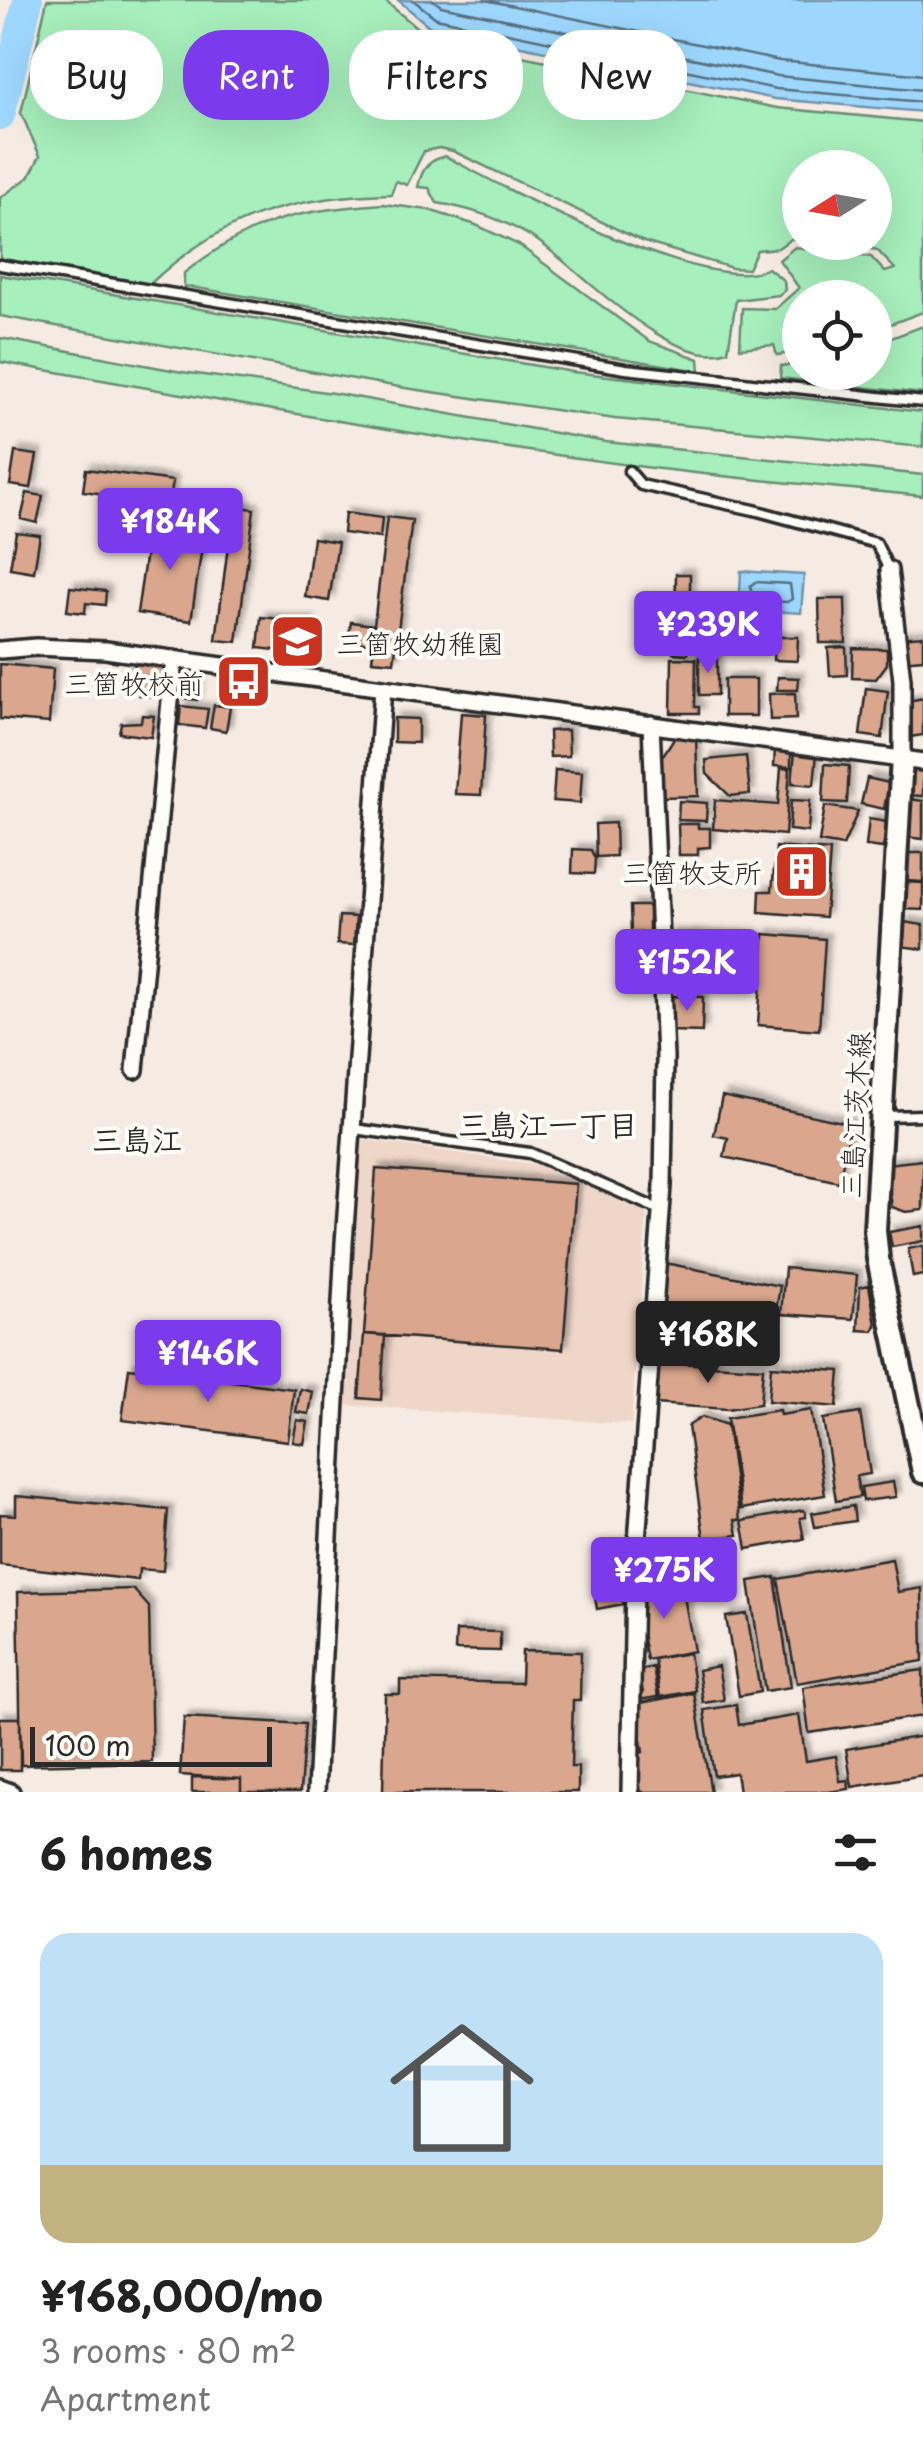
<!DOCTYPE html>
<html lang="en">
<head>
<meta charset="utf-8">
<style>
  :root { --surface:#fff; --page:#f6f6f6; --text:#222; --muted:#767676; --accent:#7c3aed }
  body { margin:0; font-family:"Playpen Sans","Klee One",sans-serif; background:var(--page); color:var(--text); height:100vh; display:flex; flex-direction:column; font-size:38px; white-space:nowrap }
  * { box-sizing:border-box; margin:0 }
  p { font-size:32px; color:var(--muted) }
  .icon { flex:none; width:55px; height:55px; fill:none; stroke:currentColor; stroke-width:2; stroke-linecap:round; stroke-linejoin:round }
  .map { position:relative; height:1792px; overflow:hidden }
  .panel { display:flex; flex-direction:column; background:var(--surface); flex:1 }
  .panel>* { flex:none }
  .banner { position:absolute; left:30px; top:30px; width:865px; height:90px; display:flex; gap:20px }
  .needle { width:65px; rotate:259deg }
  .buttons { position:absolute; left:782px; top:150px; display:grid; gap:20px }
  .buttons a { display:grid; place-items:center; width:110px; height:110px; border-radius:50%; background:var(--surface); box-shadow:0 10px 40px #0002; font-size:50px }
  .scale { position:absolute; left:30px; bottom:25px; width:242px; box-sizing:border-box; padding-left:10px; border:5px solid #2b2b2b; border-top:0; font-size:28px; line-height:35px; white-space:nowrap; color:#2b2b2b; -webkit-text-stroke:8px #fdfcf7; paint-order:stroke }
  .price { position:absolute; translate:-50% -85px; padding:0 22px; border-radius:10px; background:var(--accent); color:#fff; font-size:32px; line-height:65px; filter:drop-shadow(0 2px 5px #0008) }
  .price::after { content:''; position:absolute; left:50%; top:60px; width:30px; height:22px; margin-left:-15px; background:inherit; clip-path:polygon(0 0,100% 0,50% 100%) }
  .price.active { background:#222; color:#fff }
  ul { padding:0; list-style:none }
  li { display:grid; align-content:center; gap:20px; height:530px; padding:0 40px }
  li span { display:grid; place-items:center; height:310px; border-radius:30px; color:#555 }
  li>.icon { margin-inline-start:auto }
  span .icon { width:180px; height:180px; fill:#fffc; stroke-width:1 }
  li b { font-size:42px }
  h2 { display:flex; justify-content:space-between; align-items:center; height:120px; padding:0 40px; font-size:42px }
  .pill { padding:0 35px; border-radius:40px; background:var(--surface); box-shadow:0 10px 40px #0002; font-size:35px; line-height:90px }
  .pill.active { background:var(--accent); color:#fff }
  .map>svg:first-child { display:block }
  .built { fill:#eed7c9 }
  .green { fill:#a7efbc; stroke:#698d74; stroke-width:2.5 }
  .water { fill:#9ed7fe; stroke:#7092aa; stroke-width:2.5 }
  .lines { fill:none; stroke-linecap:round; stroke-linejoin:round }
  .shore { stroke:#59707f; stroke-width:2.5 }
  .river { stroke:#9ed7fe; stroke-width:30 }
  .building { fill:#daa78e; stroke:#2b2b2b; stroke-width:2.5; filter:url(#shadow) }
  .service-casing { stroke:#2b2b2b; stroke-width:15 }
  .minor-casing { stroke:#2b2b2b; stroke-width:22 }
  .secondary-casing { stroke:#2b2b2b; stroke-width:28 }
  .service { stroke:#fdfcf7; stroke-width:8 }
  .minor { stroke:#fdfcf7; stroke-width:15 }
  .secondary { stroke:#fdfcf7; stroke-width:20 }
  .labels { text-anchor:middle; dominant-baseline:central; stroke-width:8; stroke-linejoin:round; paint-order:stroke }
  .poi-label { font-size:28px; fill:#2b2b2b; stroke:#fdfcf7; text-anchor:end }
  .street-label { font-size:28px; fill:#2b2b2b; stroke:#fdfcf7 }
  .neighbourhood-label { font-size:30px; font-weight:bold; fill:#2b2b2b; stroke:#fdfcf7 }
</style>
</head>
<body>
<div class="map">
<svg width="923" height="1792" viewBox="0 0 923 1792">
  <defs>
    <filter id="shadow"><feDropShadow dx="5" dy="-5" stdDeviation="2.5" flood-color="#0004"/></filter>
  </defs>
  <rect width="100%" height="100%" fill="#f6ebe2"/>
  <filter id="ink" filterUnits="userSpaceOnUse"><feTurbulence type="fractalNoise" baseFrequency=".01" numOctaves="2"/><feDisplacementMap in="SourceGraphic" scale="20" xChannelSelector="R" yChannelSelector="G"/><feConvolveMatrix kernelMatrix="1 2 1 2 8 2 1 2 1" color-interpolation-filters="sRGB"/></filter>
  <g filter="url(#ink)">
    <path class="built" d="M360 1139 539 1165 647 1211 631 1424 346 1405Z"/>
    <path class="green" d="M47 0H384L428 37 777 108 923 122V312L875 330V298H800V352L777 355 774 345 740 348 742 308 775 309 799 288 779 260 795 247 871 257 885 272 895 269 877 250 836 243 875 242V168H800V239H791L778 248 757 250 748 269 732 268 644 242 453 151 439 148 424 151 407 185 396 181 391 194C293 196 221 216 149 285L0 259V198L29 177 40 156 21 113Z
      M445 156C504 188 710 298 768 268L784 281 785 290 779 295 736 300 728 351C673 371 580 270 538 241 506 220 474 209 437 203L429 188 418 187C422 169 427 161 445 156Z
      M383 204 429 210 476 225 519 245 649 341 699 359 700 371 184 286V273C256 218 294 211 383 204Z
      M0 275 573 372 923 412V447L615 419 405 388 0 316Z
      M923 326V394L780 378 781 366 800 364V372H875V344Z
      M0 338 182 372 333 393 606 442 923 475V496C825 486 726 478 629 465 418 437 209 399 0 362Z"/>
    <path class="water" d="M398 0H923V112L775 99 430 27Z
      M741 571 804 575 801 613 739 609Z"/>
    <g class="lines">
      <path class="shore" d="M413 0 436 18 776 89 923 102
        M433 0 441 6 778 76 923 90
        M485 0 780 61 923 75
        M755 582 790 584 792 599 787 602 753 600 750 586Z"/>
      <path class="river" d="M0 115 28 0"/>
    </g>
    <path class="building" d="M15 452 37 455 31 488 10 485Z
      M86 469 173 481 169 503 83 491Z
      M27 493 43 496 37 523 21 519Z
      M233 506 254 509 237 642 216 640Z
      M345 513 382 518 380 538 343 533Z
      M387 517 412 520 394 662 372 660 374 644 348 641 351 622 374 625Z
      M150 525 204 533 191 621 137 613Z
      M16 532 40 535 34 572 10 568Z
      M313 538 338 542 329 601 305 597Z
      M676 574H690V621L675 620Z
      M70 587 106 591 105 605 86 603 85 613 67 611Z
      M819 599H845L846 643H820Z
      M709 602 721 603 720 625H708Z
      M261 617 310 622 307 654 258 648Z
      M674 624 690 625 688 654 673 653Z
      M923 636V659L901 661 899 638Z
      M774 637H798L797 661 773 660Z
      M846 647 847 675 830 676 828 648Z
      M853 648 887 649V664L876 679 852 678Z
      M699 657H717V695H699Z
      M672 658 696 659 695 707H699V713H671Z
      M0 664 53 669 49 723 0 719Z
      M135 664 164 667 161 698 139 695 140 689 124 684 126 670 134 671Z
      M185 673 199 675 197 700 182 698Z
      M778 677 799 678 798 690H777Z
      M724 679H756V716H724Z
      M866 688 888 691 882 738 860 735Z
      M795 693 796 719 770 720 769 694Z
      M923 698V735L910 737 903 702Z
      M214 705 230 707 226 731 210 728Z
      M181 706 208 709 205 728 179 725Z
      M461 713 486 715 481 795 455 794Z
      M142 715 154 716 151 737 119 733 121 723 141 722Z
      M394 718 418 719V743L394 742Z
      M568 730 569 756 550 757 549 731Z
      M696 737 698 796 661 797 660 760 674 738Z
      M775 749 791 750V767L774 766Z
      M795 751 817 753 814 785 792 783Z
      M746 756 750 794 730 796 707 774 706 760Z
      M825 764 849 766 847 803 823 802Z
      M781 768 790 769 785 835 713 829 715 800 778 805Z
      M909 769 923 770V796L907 795Z
      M555 770 582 772 580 803 553 801Z
      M867 778 889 783 884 809 861 804Z
      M910 799 923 801V839L905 837Z
      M791 800 810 801 808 832 789 830Z
      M679 801 707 803 706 821 678 820Z
      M825 806 858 811 843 846 819 842Z
      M869 819 887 822 883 848 866 846Z
      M615 823 616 856 596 857 595 824Z
      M678 824H698V828H710V847L698 848V855H679Z
      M776 847 830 851 825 917 759 912 760 891H772Z
      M573 849 591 850 595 859 594 874 572 873Z
      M908 853H923V882L906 881Z
      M903 882 923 883V910L901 909Z
      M630 906H649V932L631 933Z
      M339 916 356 917 354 945 337 944Z
      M904 922 923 925V949L900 946Z
      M764 934 825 939 819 1030 758 1025Z
      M671 935 758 938 757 989 670 986Z
      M672 996 703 997 702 1032 671 1031Z
      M722 1096 851 1124 839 1182 724 1157 728 1138 714 1135Z
      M923 1160V1210L906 1212 892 1207 886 1164Z
      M376 1169 576 1184 563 1349 364 1334Z
      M923 1226V1241L892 1247 889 1232Z
      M923 1246V1275L913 1277 908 1249Z
      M665 1263 780 1286 772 1336 661 1329Z
      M785 1268 857 1275 853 1319 781 1314Z
      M869 1285 876 1325 873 1331 858 1330 860 1287Z
      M364 1334 385 1335 381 1400 359 1398Z
      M658 1362 763 1368 760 1404 727 1409 655 1404Z
      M771 1366 840 1371 837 1407 768 1401Z
      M129 1368 294 1389 288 1441 122 1420Z
      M300 1389 313 1392 309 1414 296 1412Z
      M779 1410 780 1415 811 1410 825 1495 741 1509 727 1418Z
      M860 1413 870 1474 856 1476 860 1497 836 1501 823 1419Z
      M702 1417 727 1425 740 1520H735L738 1535 704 1539 688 1426Z
      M297 1420 308 1422 304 1444 293 1442Z
      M893 1482 896 1497 863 1501 861 1487Z
      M16 1496 168 1510 163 1571 139 1569 138 1580 0 1565V1514L16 1515Z
      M853 1506 855 1521 815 1527 812 1513Z
      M804 1510 806 1517 800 1518 804 1539 747 1549 742 1521Z
      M892 1559 898 1592 922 1588 923 1661 797 1683 778 1579Z
      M775 1577 791 1687 765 1691 749 1581Z
      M667 1585 668 1594 683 1591 694 1651 647 1660 634 1591Z
      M133 1589 149 1607 152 1762 21 1765 18 1592Z
      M620 1593 623 1604 597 1609 595 1598Z
      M747 1614 760 1692 739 1696 726 1617Z
      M456 1631 500 1632V1651L455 1650Z
      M522 1651 581 1652 580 1701H573L571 1767H578V1792H383L385 1694H400V1680L521 1683Z
      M689 1653 695 1691 660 1697 654 1659Z
      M718 1666 724 1700 703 1703 698 1670Z
      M653 1667 658 1697 638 1700 643 1693 639 1670Z
      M923 1670V1716L809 1733 803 1687Z
      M694 1693 711 1792H641L634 1754 643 1752 635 1704Z
      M736 1705 739 1725 799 1715 806 1761 836 1756 840 1781 848 1780 849 1789 828 1792H739L736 1773 714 1776 704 1710Z
      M184 1717 305 1724 300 1792H241V1779L180 1775Z
      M0 1718H20V1770H0Z
      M923 1736V1775L852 1787 846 1749Z
      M192 1777 241 1779V1792H192Z"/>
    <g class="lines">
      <defs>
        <path id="service" d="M0 265 626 369 923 402
          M629 471 641 485 754 510 876 543 889 570
          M885 1116 923 1115
          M354 1129 530 1153 660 1210"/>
        <path id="minor" d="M889 570 902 680V757
          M0 650 36 647 106 650 923 762
          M135 1070 174 659
          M0 1788 11 1792
          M316 1792 344 1243 383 688
          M630 1792 634 1583 663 1186 665 1057 651 724"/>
        <path id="secondary" d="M902 757 875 1230 878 1259 923 1472"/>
      </defs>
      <use href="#service" class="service-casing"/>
      <use href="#minor" class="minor-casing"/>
      <use href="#secondary" class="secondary-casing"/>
      <use href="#service" class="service"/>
      <use href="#minor" class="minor"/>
      <use href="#secondary" class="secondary"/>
    </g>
  </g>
  <defs>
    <symbol id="school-square" viewBox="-11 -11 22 22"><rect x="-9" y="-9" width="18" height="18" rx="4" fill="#c8321e" stroke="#fdfcf7"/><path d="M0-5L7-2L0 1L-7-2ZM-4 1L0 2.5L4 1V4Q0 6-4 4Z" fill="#fff"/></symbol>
    <symbol id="bus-square" viewBox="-11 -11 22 22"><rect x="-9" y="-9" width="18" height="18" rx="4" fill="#c8321e" stroke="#fdfcf7"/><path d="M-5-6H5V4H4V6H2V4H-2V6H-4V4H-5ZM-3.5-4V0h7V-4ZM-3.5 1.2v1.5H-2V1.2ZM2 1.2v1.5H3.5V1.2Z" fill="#fff"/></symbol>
    <symbol id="building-square" viewBox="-11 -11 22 22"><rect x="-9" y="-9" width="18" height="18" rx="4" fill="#c8321e" stroke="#fdfcf7"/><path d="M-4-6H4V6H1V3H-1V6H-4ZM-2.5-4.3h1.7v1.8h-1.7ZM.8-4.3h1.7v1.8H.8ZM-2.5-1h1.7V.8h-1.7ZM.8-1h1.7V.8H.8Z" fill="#fff"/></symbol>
  </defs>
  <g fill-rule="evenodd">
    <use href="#school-square" x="266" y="610" width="63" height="63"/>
    <use href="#bus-square" x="212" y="650" width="63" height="63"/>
    <use href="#building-square" x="770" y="840" width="63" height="63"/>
  </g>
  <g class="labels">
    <g class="poi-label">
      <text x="336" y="642" text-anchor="start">三箇牧幼稚園</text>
      <text x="204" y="682">三箇牧校前</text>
      <text x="762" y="871">三箇牧支所</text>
    </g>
    <g class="street-label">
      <text transform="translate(854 1115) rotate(-87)">三島江茨木線</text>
    </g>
    <g class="neighbourhood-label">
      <text x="548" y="1123">三島江一丁目</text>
      <text x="137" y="1138">三島江</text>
    </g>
  </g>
</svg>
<div class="buttons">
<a><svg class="needle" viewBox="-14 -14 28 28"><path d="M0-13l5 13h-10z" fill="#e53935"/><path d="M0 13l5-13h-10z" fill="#767676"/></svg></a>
<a><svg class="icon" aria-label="locate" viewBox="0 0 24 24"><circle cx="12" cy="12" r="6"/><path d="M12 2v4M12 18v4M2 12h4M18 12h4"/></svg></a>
</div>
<div class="scale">100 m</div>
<b class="price" style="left:170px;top:573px">¥184K</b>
<b class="price" style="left:708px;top:676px">¥239K</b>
<b class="price" style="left:687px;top:1014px">¥152K</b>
<b class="price active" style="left:708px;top:1386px">¥168K</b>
<b class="price" style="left:208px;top:1405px">¥146K</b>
<b class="price" style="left:664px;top:1622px">¥275K</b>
<div class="banner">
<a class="pill">Buy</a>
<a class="pill active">Rent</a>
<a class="pill">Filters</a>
<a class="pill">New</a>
</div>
</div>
<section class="panel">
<h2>6 homes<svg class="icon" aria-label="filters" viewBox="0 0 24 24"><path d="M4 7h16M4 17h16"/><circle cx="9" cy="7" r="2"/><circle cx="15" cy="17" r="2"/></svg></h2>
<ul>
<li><span style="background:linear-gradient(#bfe0f5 75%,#c2b280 0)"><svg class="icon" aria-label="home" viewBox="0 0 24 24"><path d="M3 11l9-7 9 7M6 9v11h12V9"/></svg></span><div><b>¥168,000/mo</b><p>3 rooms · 80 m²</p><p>Apartment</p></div></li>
</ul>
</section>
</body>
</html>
